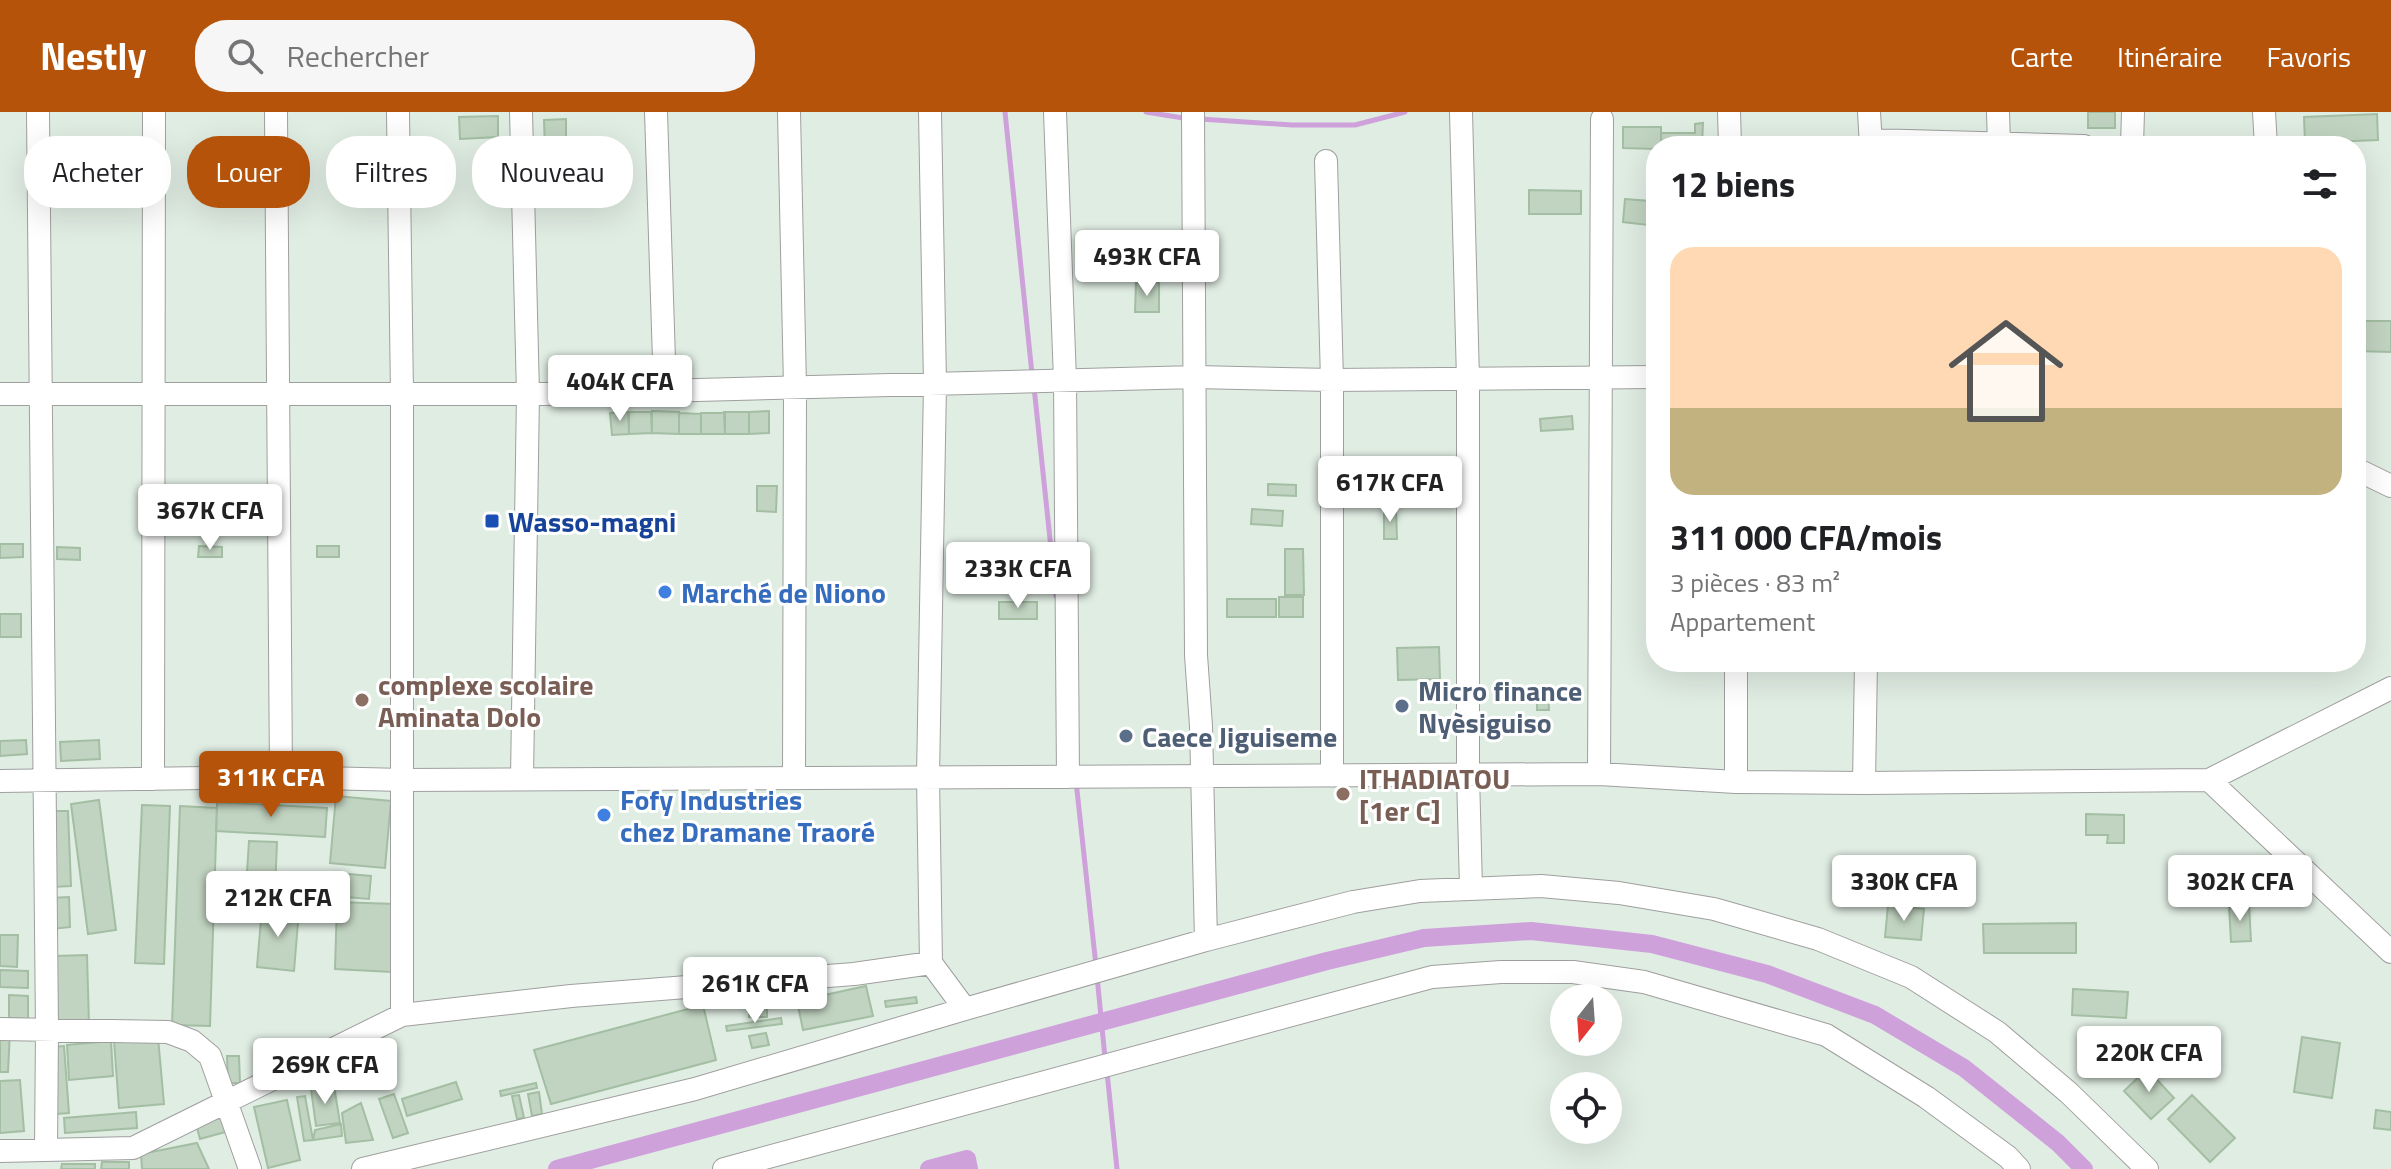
<!DOCTYPE html>
<html lang="fr">
<head>
<meta charset="utf-8">
<style>
  :root { --surface:#fff; --page:#f6f6f6; --text:#202124; --muted:#757577; --line:#e0e0e0; --accent:#b45309 }
  body { margin:0; font-family:"Titillium Web",sans-serif; background:var(--page); color:var(--text); height:100vh; display:flex; flex-direction:column; font-size:30px; white-space:nowrap }
  * { box-sizing:border-box; margin:0 }
  p { font-size:26px; color:var(--muted) }
  .icon { flex:none; width:44px; height:44px; fill:none; stroke:currentColor; stroke-width:2; stroke-linecap:round; stroke-linejoin:round }
  .map { position:relative; flex:1; overflow:hidden }
  .side { position:absolute; left:1646px; top:24px; width:720px; height:536px; display:flex; flex-direction:column; background:var(--surface); border-radius:32px; box-shadow:0 8px 32px #0002 }
  .side>* { flex:none }
  .banner { position:absolute; left:24px; top:24px; width:760px; height:72px; display:flex; gap:16px }
  .needle { width:52px; rotate:197deg }
  .tools { position:absolute; left:1550px; top:872px; display:grid; gap:16px }
  .tools a { display:grid; place-items:center; width:72px; height:72px; border-radius:50%; background:var(--surface); box-shadow:0 8px 32px #0002; font-size:40px }
  .price { position:absolute; translate:-50% -68px; padding:0 18px; border-radius:8px; background:#fff; color:#222; font-size:26px; line-height:52px; filter:drop-shadow(0 2px 4px #0008) }
  .price::after { content:''; position:absolute; left:50%; top:48px; width:24px; height:18px; margin-left:-12px; background:inherit; clip-path:polygon(0 0,100% 0,50% 100%) }
  .price.on { background:var(--accent); color:#fff }
  ul { padding:0; list-style:none }
  li { display:grid; align-content:center; gap:16px; height:424px; padding:0 24px }
  li+li { border-top:2px solid var(--line) }
  li span { display:grid; place-items:center; height:248px; border-radius:24px; color:#555 }
  li>.icon { margin-inline-start:auto }
  span .icon { width:144px; height:144px; fill:#fffc; stroke-width:1 }
  li b { font-size:34px }
  h2 { display:flex; justify-content:space-between; align-items:center; height:96px; padding:0 24px; font-size:34px }
  .chip { padding:0 28px; border-radius:32px; background:var(--surface); box-shadow:0 8px 32px #0002; font-size:28px; line-height:72px }
  .chip.on { background:var(--accent); color:#fff }
  header { display:flex; align-items:center; gap:48px; box-sizing:border-box; height:112px; padding:0 40px; background:var(--accent); color:#fff }
  header strong { font-size:38px }
  nav { display:flex; gap:44px; margin-inline-start:auto; font-size:28px }
  .search { width:560px; height:72px; background:var(--page); display:flex; align-items:center; gap:20px; box-sizing:border-box; padding:0 28px; border-radius:32px; color:var(--muted); font-size:30px }
  .map>svg:first-child { display:block }
  .lines { fill:none; stroke-linecap:round; stroke-linejoin:round }
  .stream { stroke:#cea1db; stroke-width:5 }
  .canal { stroke:#cea1db; stroke-width:18 }
  .building { fill:#c1d3c1; stroke:#a3bea3; stroke-width:2 }
  .minor-casing { stroke:#9f9f9f; stroke-width:24 }
  .minor { stroke:#fff; stroke-width:22 }
  .transit-dot { fill:#1a4fb4; stroke:#fff; stroke-width:3 }
  .shop-dot { fill:#3f7fe0; stroke:#fff; stroke-width:3 }
  .education-dot { fill:#8d6e63; stroke:#fff; stroke-width:3 }
  .service-dot { fill:#5c6f8a; stroke:#fff; stroke-width:3 }
  .labels { text-anchor:middle; dominant-baseline:central; stroke-width:6; stroke-linejoin:round; paint-order:stroke }
  .transit-label { font-size:28px; font-weight:bold; fill:#164399; stroke:#fff; text-anchor:start }
  .shop-label { font-size:28px; font-weight:bold; fill:#366cbe; stroke:#fff; text-anchor:start }
  .education-label { font-size:28px; font-weight:bold; fill:#785e54; stroke:#fff; text-anchor:start }
  .service-label { font-size:28px; font-weight:bold; fill:#4e5e75; stroke:#fff; text-anchor:start }
</style>
</head>
<body>
<header>
<strong>Nestly</strong>
<div class="search"><svg class="icon" aria-label="search" viewBox="0 0 24 24"><circle cx="10" cy="10" r="6"/><path d="M15 15l6 6"/></svg>Rechercher</div>
<nav><a>Carte</a><a>Itinéraire</a><a>Favoris</a></nav>
</header>
<div class="map">
<svg width="2391" height="1057" viewBox="0 0 2391 1057">
  <rect width="100%" height="100%" fill="#e0ede3"/>
  <g class="lines">
    <path class="stream" d="M1005 0 1032 262
      M1146 0 1183 6
      M1200 7 1292 13H1355L1405 0
      M1034 275 1056 484
      M1076 669 1096 854
      M1097 864 1105 946
      M1107 960 1117 1057"/>
    <path class="canal" d="M557 1057 1327 849 1424 826 1531 819 1652 832 1767 862 1875 903 1964 956 2058 1031 2084 1057
      M929 1057 967 1047 969 1057"/>
  </g>
  <path class="building" d="M2088 0H2115V16H2088Z
    M2377 2 2378 28 2305 31 2304 5Z
    M498 4V25L460 27 459 5Z
    M566 7V39H545L544 8Z
    M1703 11 1702 34H1661V21H1695V12Z
    M1623 15H1661V34H1656V37L1623 36Z
    M554 52H570V79H555Z
    M1529 78 1581 79V102H1529Z
    M1625 87 1650 89 1648 113 1623 110Z
    M1136 171H1159V200H1135Z
    M2356 209H2391V240L2356 239Z
    M652 299 679 300V322L652 321Z
    M769 299V321L749 322V300Z
    M628 300 629 322 612 323 610 301Z
    M629 300H651L652 321 629 322Z
    M724 300H749V322H725Z
    M679 301 701 302V322H679Z
    M701 301H725V322H701Z
    M1572 304 1573 317 1541 319 1540 307Z
    M1268 372 1296 373V384L1268 383Z
    M757 374H777L776 400 757 399Z
    M219 393V404H203V394Z
    M202 394 203 404 182 406 181 395Z
    M1384 396H1396L1397 427H1384Z
    M1252 397 1283 399 1282 414 1251 412Z
    M0 432H23V445L0 446Z
    M199 434 222 435V445H198Z
    M317 434H339V445H317Z
    M57 435 80 436V448L57 447Z
    M1285 437H1303L1304 483H1285Z
    M1279 485H1303V505H1279Z
    M1227 487H1276V505H1227Z
    M999 490H1037V507H999Z
    M0 502H21V525H0Z
    M1439 535 1440 567 1398 568 1397 536Z
    M1537 575H1548L1549 598H1537Z
    M26 628 27 642 0 644V629Z
    M99 628 100 647 61 649 60 630Z
    M336 684 391 689 385 756 330 751Z
    M99 688 116 818 88 822 71 692Z
    M217 690 327 696 325 725 216 719Z
    M142 693 170 694 164 852 135 851Z
    M180 694 217 696 210 914 172 913Z
    M48 699H68L71 774 51 775Z
    M2086 702 2124 703V731H2107L2108 723H2086Z
    M249 729 277 730 275 778 246 776Z
    M337 761 371 764 369 787 335 784Z
    M223 781H252V806L223 805Z
    M69 785 70 815 51 817 49 786Z
    M337 790 395 792 392 860 335 857Z
    M2249 792 2251 829 2231 830 2229 793Z
    M1888 793 1924 797 1921 828 1885 825Z
    M262 795 299 798 294 859 257 855Z
    M2076 811V841H1984L1983 812Z
    M0 823H18L17 855 0 854Z
    M87 843 89 913 58 914 55 844Z
    M0 858 28 859V876L0 875Z
    M866 874 873 904 803 918 797 889Z
    M2073 877 2128 880 2126 906 2072 903Z
    M9 883 28 884V907L9 906Z
    M916 885 917 891 886 895 885 889Z
    M750 891H767V905H749Z
    M703 893 716 948 551 992 534 938Z
    M781 906 782 912 727 919 726 914Z
    M0 918 10 919 8 960H0Z
    M766 921 769 933 752 936 749 924Z
    M158 925 164 992 119 996 114 929Z
    M2302 925 2340 931 2332 986 2294 980Z
    M111 929 113 964 69 968 67 933Z
    M64 934 69 1001 57 1002 52 935Z
    M380 938 389 966 383 967 374 939Z
    M227 944H239L240 971H228Z
    M2147 957 2174 986 2151 1007 2124 979Z
    M20 968 24 1019 0 1021V969Z
    M456 970 462 987 407 1004 402 987Z
    M536 971 537 976 501 984 500 979Z
    M334 974 340 1011 316 1014 311 977Z
    M539 980 542 1002 532 1004 528 982Z
    M394 982 408 1021 393 1026 379 987Z
    M519 983 524 1006 517 1007 512 984Z
    M2192 983 2235 1026 2210 1050 2168 1007Z
    M305 984 313 1028 304 1029 297 985Z
    M287 988 300 1048 268 1056 254 995Z
    M361 991 373 1028 346 1031 342 1001Z
    M2376 998 2391 1000V1018L2374 1016Z
    M136 1000 137 1016 65 1021 64 1006Z
    M225 1005 229 1019 200 1027 196 1012Z
    M341 1012 342 1024 313 1028 315 1018Z
    M197 1031 209 1057H142L141 1042Z
    M102 1050H129V1057H101Z
    M62 1052H95V1057H61Z"/>
  <g class="lines">
    <defs>
      <path id="minor" d="M38 0 47 917 46 1038
        M276 0 281 665
        M398 0 402 282V903
        M521 0 528 282 522 667
        M656 0 665 279
        M789 0 795 275 794 665
        M930 0 935 272 928 665 931 851 965 897
        M1055 0 1065 268 1068 665
        M1193 0 1196 543 1201 614 1206 828
        M1461 0 1468 268V663L1471 776
        M1729 0 1730 34
        M1869 0 1871 34
        M1998 0 1999 32
        M2264 0 2266 34
        M1871 28 2084 34
        M2132 34 2133 0
        M1326 49 1332 268V664
        M0 282H544L1196 265 1332 268 1656 265
        M2356 357 2391 374
        M1599 662 1602 7
        M153 667 154 0
        M2209 668 2391 840
        M0 669 281 665 403 668 1599 662 1736 670 1864 671 2209 668 2391 576
        M1736 670V550
        M1864 671 1866 550
        M0 917 168 920 192 929 210 944 250 1057
        M0 1039 133 1036 402 903 571 884 854 862 931 851
        M363 1057 695 977 965 897 1206 828 1353 790 1420 779 1541 774 1619 781 1714 797 1818 827 1911 865 1997 920 2069 981 2147 1057
        M724 1057 1432 865 1501 860H1573L1644 870 1826 923 1926 985 2008 1045 2019 1057"/>
    </defs>
    <use href="#minor" class="minor-casing"/>
    <use href="#minor" class="minor"/>
  </g>
  <rect class="transit-dot" x="484" y="401" width="16" height="16" rx="4"/>
  <g class="shop-dot">
    <circle cx="665" cy="480" r="8"/>
    <circle cx="604" cy="703" r="8"/>
  </g>
  <g class="education-dot">
    <circle cx="362" cy="588" r="8"/>
    <circle cx="1343" cy="682" r="8"/>
  </g>
  <g class="service-dot">
    <circle cx="1402" cy="594" r="8"/>
    <circle cx="1126" cy="624" r="8"/>
  </g>
  <g class="labels">
    <g class="transit-label">
      <text x="508" y="409">Wasso-magni</text>
    </g>
    <g class="shop-label">
      <text x="681" y="480">Marché de Niono</text>
      <text x="620" y="687">Fofy Industries<tspan x="620" dy="32">chez Dramane Traoré</tspan></text>
    </g>
    <g class="education-label">
      <text x="378" y="572">complexe scolaire<tspan x="378" dy="32">Aminata Dolo</tspan></text>
      <text x="1359" y="666">ITHADIATOU<tspan x="1359" dy="32">[1er C]</tspan></text>
    </g>
    <g class="service-label">
      <text x="1418" y="578">Micro finance<tspan x="1418" dy="32">Nyèsiguiso</tspan></text>
      <text x="1142" y="624">Caece Jiguiseme</text>
    </g>
  </g>
</svg>
<div class="tools">
<a><svg class="needle" viewBox="-14 -14 28 28"><path d="M0-13l5 13h-10z" fill="#e53935"/><path d="M0 13l5-13h-10z" fill="#757577"/></svg></a>
<a><svg class="icon" aria-label="locate" viewBox="0 0 24 24"><circle cx="12" cy="12" r="6"/><path d="M12 2v4M12 18v4M2 12h4M18 12h4"/></svg></a>
</div>
<b class="price" style="left:1147px;top:186px">493K CFA</b>
<b class="price" style="left:620px;top:311px">404K CFA</b>
<b class="price" style="left:1390px;top:412px">617K CFA</b>
<b class="price" style="left:210px;top:440px">367K CFA</b>
<b class="price" style="left:1018px;top:498px">233K CFA</b>
<b class="price on" style="left:271px;top:707px">311K CFA</b>
<b class="price" style="left:1904px;top:811px">330K CFA</b>
<b class="price" style="left:2240px;top:811px">302K CFA</b>
<b class="price" style="left:278px;top:827px">212K CFA</b>
<b class="price" style="left:755px;top:913px">261K CFA</b>
<b class="price" style="left:2149px;top:982px">220K CFA</b>
<b class="price" style="left:325px;top:994px">269K CFA</b>
<div class="banner">
<a class="chip">Acheter</a>
<a class="chip on">Louer</a>
<a class="chip">Filtres</a>
<a class="chip">Nouveau</a>
</div>
<section class="side">
<h2>12 biens<svg class="icon" aria-label="filters" viewBox="0 0 24 24"><path d="M4 7h16M4 17h16"/><circle cx="9" cy="7" r="2"/><circle cx="15" cy="17" r="2"/></svg></h2>
<ul>
<li><span style="background:linear-gradient(#ffd9b3 65%,#c2b280 0)"><svg class="icon" aria-label="home" viewBox="0 0 24 24"><path d="M3 11l9-7 9 7M6 9v11h12V9"/></svg></span><div><b>311 000 CFA/mois</b><p>3 pièces · 83 m²</p><p>Appartement</p></div></li>
</ul>
</section>
</div>
</body>
</html>
